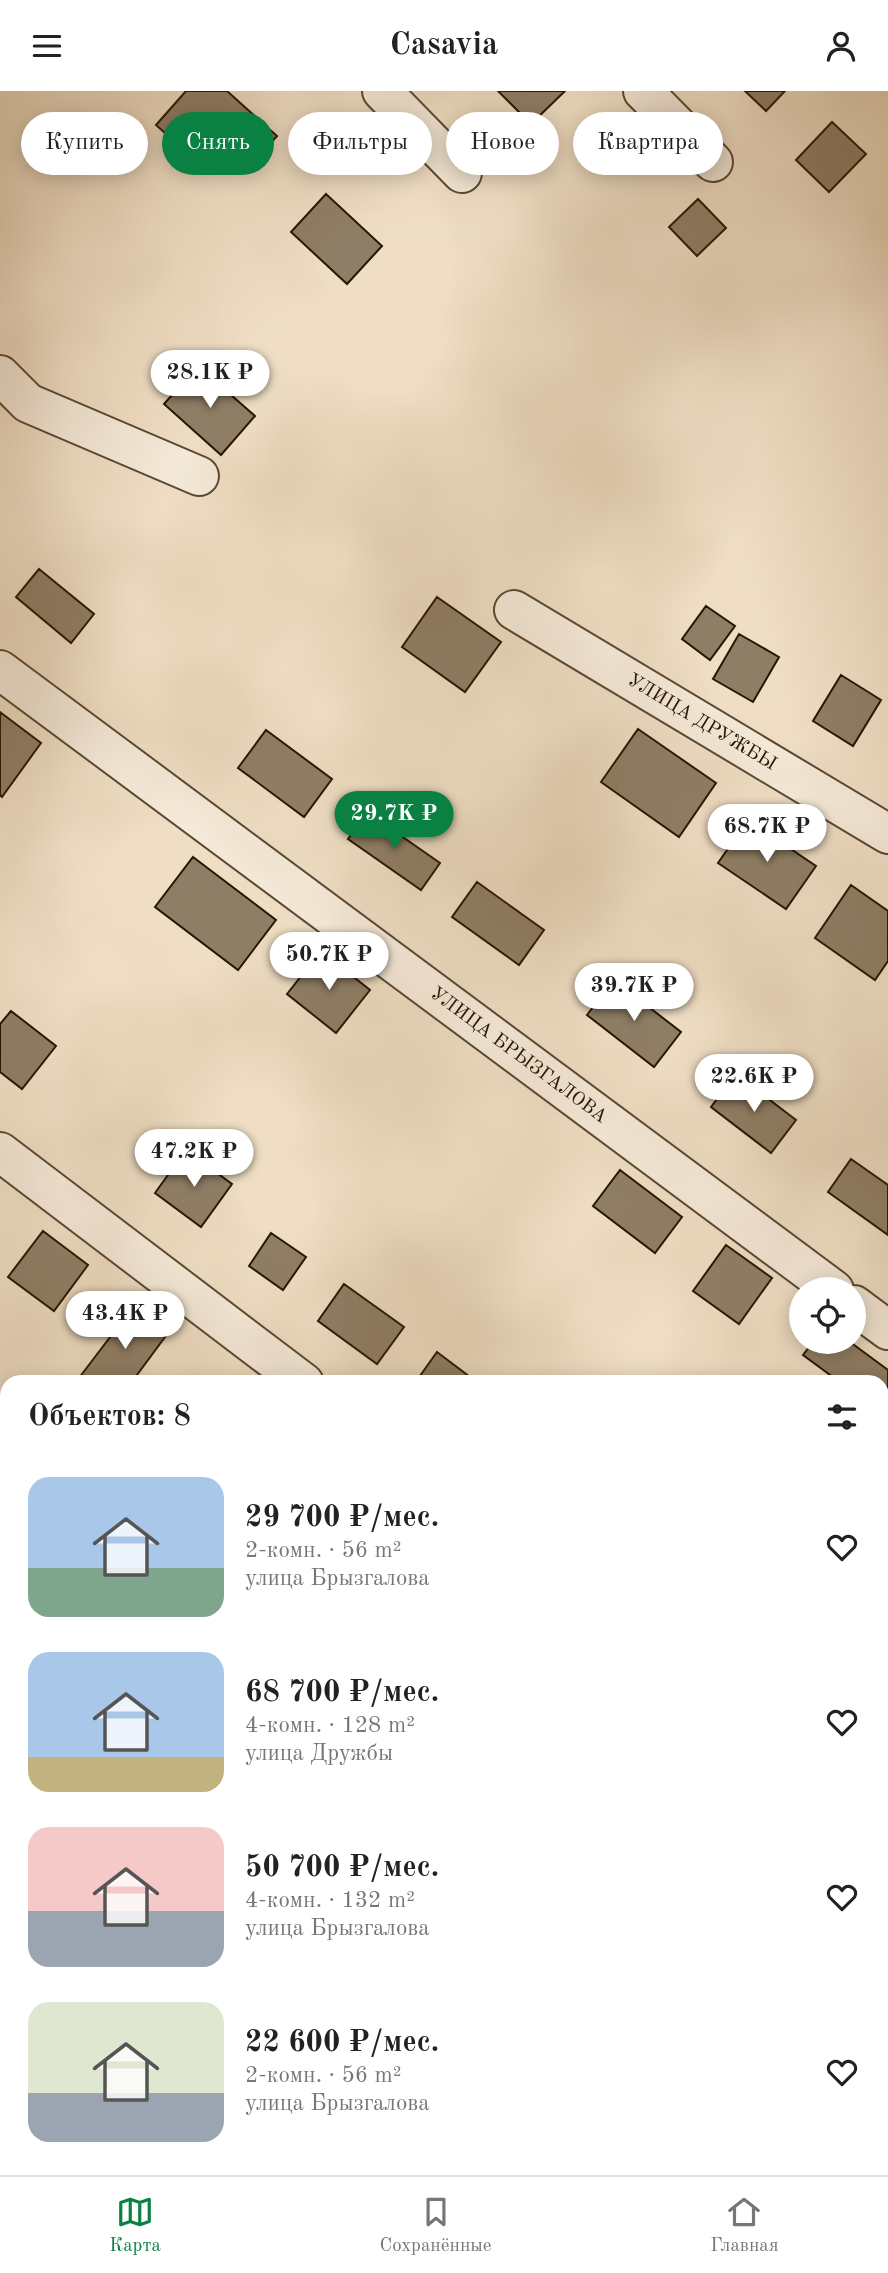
<!DOCTYPE html>
<html lang="ru">
<head>
<meta charset="utf-8">
<style>
  :root { --surface:#fff; --page:#f2f2f2; --text:#222; --muted:#767676; --line:#e0e0e0; --accent:#0b8043 }
  body { margin:0; font-family:"Old Standard TT",serif; background:var(--page); color:var(--text); height:100vh; display:flex; flex-direction:column; font-size:26px; white-space:nowrap }
  * { box-sizing:border-box; margin:0 }
  p { font-size:23px; color:var(--muted) }
  .icon { flex:none; width:38px; height:38px; fill:none; stroke:currentColor; stroke-width:2; stroke-linecap:round; stroke-linejoin:round }
  .map { position:relative; flex:1; overflow:hidden }
  .panel { position:absolute; left:0px; top:1284px; width:889px; height:800px; display:flex; flex-direction:column; background:var(--surface); border-radius:21px 21px 0 0; box-shadow:0 4px 18px #0003 }
  .panel>* { flex:none }
  .guide { position:absolute; left:21px; top:21px; width:847px; height:63px; display:flex; gap:14px }
  .buttons { position:absolute; left:789px; top:1186px; display:grid; gap:14px }
  .buttons a { display:grid; place-items:center; width:77px; height:77px; border-radius:50%; background:var(--surface); box-shadow:0 4px 18px #0003; font-size:35px }
  .price { position:absolute; translate:-50% -60px; padding:0 16px; border-radius:24px; background:#fff; color:#222; font-size:23px; line-height:46px; filter:drop-shadow(0 2px 4px #0008) }
  .price::after { content:''; position:absolute; left:50%; top:42px; width:21px; height:16px; margin-left:-10px; background:inherit; clip-path:polygon(0 0,100% 0,50% 100%) }
  .price.selected { background:var(--accent); color:#fff }
  ul { padding:0; list-style:none }
  li { display:flex; align-items:center; gap:21px; height:175px; padding:0 28px }
  li span { display:grid; place-items:center; flex:none; width:196px; height:140px; border-radius:21px; color:#555 }
  li>.icon { margin-inline-start:auto }
  span .icon { width:84px; height:84px; fill:#fffc; stroke-width:1 }
  li b { font-size:30px }
  h2 { display:flex; justify-content:space-between; align-items:center; height:84px; padding:0 28px; font-size:30px }
  .tag { padding:0 24px; border-radius:32px; background:var(--surface); box-shadow:0 4px 18px #0003; font-size:24px; line-height:63px }
  .tag.selected { background:var(--accent); color:#fff }
  header { display:flex; justify-content:space-between; align-items:center; height:91px; padding:0 28px; background:var(--surface); font-size:32px; font-weight:700 }
  .tabs { display:flex; justify-content:space-around; align-items:center; height:98px; border-top:2px solid var(--line); background:var(--surface); font-size:19px; color:var(--muted) }
  .tabs a { display:grid; justify-items:center; gap:4px }
  .tabs .selected { color:var(--accent) }
  .map>svg:first-child { display:block }
  .building { fill:#8f7e66; stroke:#281601; stroke-width:2 }
  .lines { fill:none; stroke-linecap:round; stroke-linejoin:round }
  .minor-casing { stroke:#5a4832; stroke-width:42 }
  .path { stroke:#281601; stroke-width:4.5; stroke-dasharray:5 3.5; stroke-linecap:butt }
  .minor { stroke:#f5ead9; stroke-width:38 }
  .labels { text-anchor:middle; dominant-baseline:central; stroke-width:5; stroke-linejoin:round; paint-order:stroke }
  .street-label { font-size:19px; fill:#281601; stroke:#f5ead9 }
</style>
</head>
<body>
<header><svg class="icon" aria-label="menu" viewBox="0 0 24 24"><path d="M4 6h16M4 12h16M4 18h16"/></svg>Casavia<svg class="icon" aria-label="person" viewBox="0 0 24 24"><circle cx="12" cy="8" r="4"/><path d="M4 21q1-7 8-7t8 7"/></svg></header>
<div class="map">
<svg width="888" height="2084" viewBox="0 0 888 2084">
  <rect width="100%" height="100%" fill="#efdec4"/>
  <filter id="stains"><feTurbulence type="fractalNoise" baseFrequency=".00286" numOctaves="4"/><feColorMatrix values="0 0 0 0 .2 0 0 0 0 .09 0 0 0 0 .02 0 0 0 .5 -.17"/></filter>
  <radialGradient id="worn" r=".72"><stop offset=".6" stop-color="#630" stop-opacity="0"/><stop offset="1" stop-color="#630" stop-opacity=".3"/></radialGradient>
  <path class="building" d="M186 0H227L277 45 250 75 226 54 205 78 156 34Z
    M498 0H565L531 33Z
    M745 0H785L766 20Z
    M832 31 866 63 829 101 796 69Z
    M326 103 382 155 347 193 291 141Z
    M698 108 726 137 697 165 669 136Z
    M198 275 255 325 221 364 164 313Z
    M39 478 94 523 71 552 16 506Z
    M437 506 501 551 465 601 402 556Z
    M706 515 735 535 710 569 682 548Z
    M739 543 779 566 753 611 713 588Z
    M841 584 881 609 853 655 813 630Z
    M0 621 41 652 2 706 0 704Z
    M638 638 716 692 679 746 601 691Z
    M266 639 332 688 304 726 238 677Z
    M367 721 440 772 421 799 348 748Z
    M748 729 816 775 786 818 718 772Z
    M193 766 276 829 238 879 155 816Z
    M477 791 544 839 519 874 452 826Z
    M851 794 888 820V870L875 889 815 847Z
    M321 860 370 899 336 942 287 903Z
    M614 889 681 941 654 976 587 924Z
    M11 920 56 955 22 998 0 981V933Z
    M736 983 796 1029 771 1062 711 1016Z
    M186 1059 232 1093 201 1136 155 1102Z
    M851 1068 888 1094V1144L828 1101Z
    M620 1079 682 1126 655 1162 593 1115Z
    M43 1140 88 1174 54 1220 8 1186Z
    M271 1142 306 1166 283 1199 249 1175Z
    M726 1154 772 1187 739 1233 693 1200Z
    M344 1193 404 1236 377 1273 318 1230Z
    M133 1216 168 1242 131 1292H86L79 1287Z
    M813 1251H850L888 1279V1327L882 1322V1292H841L803 1264Z
    M437 1261 478 1292H415Z
    M888 1590V1641L882 1643V1593Z
    M7 1625V1690L0 1685V1634Z
    M515 2077H547L542 2084H525Z
    M606 2077H631L643 2084H602Z"/>
  <g class="lines">
    <defs>
      <g id="minor">
        <path d="M382 0 462 82"/>
        <path d="M643 0 713 71"/>
        <path d="M0 284 28 312 199 385"/>
        <path id="s1" d="M514 519 888 743"/>
        <path id="s2" d="M0 579 834 1199"/>
        <path d="M0 1061 304 1292"/>
        <path d="M854 1214 888 1239"/>
        <path d="M882 1728 888 1733"/>
        <path d="M0 1822 7 1827"/>
        <path d="M882 1853 888 1845"/>
        <path d="M882 1884H888"/>
        <path d="M363 2077 373 2084"/>
        <path d="M243 2084 248 2077"/>
        <path d="M725 2084 730 2077"/>
      </g>
    </defs>
    <use href="#minor" class="minor-casing"/>
    <path class="path" d="M0 1758 7 1764
      M436 2077 445 2084"/>
    <use href="#minor" class="minor"/>
  </g>
  <g class="labels">
    <g class="street-label">
      <text stroke="none"><textPath href="#s1" startOffset="219">УЛИЦА ДРУЖБЫ</textPath></text>
      <text stroke="none"><textPath href="#s2" startOffset="646">УЛИЦА БРЫЗГАЛОВА</textPath></text>
    </g>
  </g>
  <rect width="100%" height="100%" filter="url(#stains)"/>
  <rect width="100%" height="100%" fill="url(#worn)"/>
</svg>
<div class="buttons">
<a><svg class="icon" aria-label="locate" viewBox="0 0 24 24"><circle cx="12" cy="12" r="6"/><path d="M12 2v4M12 18v4M2 12h4M18 12h4"/></svg></a>
</div>
<b class="price" style="left:210px;top:319px">28.1K ₽</b>
<b class="price selected" style="left:394px;top:760px">29.7K ₽</b>
<b class="price" style="left:767px;top:773px">68.7K ₽</b>
<b class="price" style="left:329px;top:901px">50.7K ₽</b>
<b class="price" style="left:634px;top:932px">39.7K ₽</b>
<b class="price" style="left:754px;top:1023px">22.6K ₽</b>
<b class="price" style="left:194px;top:1098px">47.2K ₽</b>
<b class="price" style="left:125px;top:1260px">43.4K ₽</b>
<div class="guide">
<a class="tag">Купить</a>
<a class="tag selected">Снять</a>
<a class="tag">Фильтры</a>
<a class="tag">Новое</a>
<a class="tag">Квартира</a>
</div>
<section class="panel">
<h2>Объектов: 8<svg class="icon" aria-label="filters" viewBox="0 0 24 24"><path d="M4 7h16M4 17h16"/><circle cx="9" cy="7" r="2"/><circle cx="15" cy="17" r="2"/></svg></h2>
<ul>
<li><span style="background:linear-gradient(#a9c7e8 65%,#7fa58c 0)"><svg class="icon" aria-label="home" viewBox="0 0 24 24"><path d="M3 11l9-7 9 7M6 9v11h12V9"/></svg></span><div><b>29 700 ₽/мес.</b><p>2-комн. · 56 m²</p><p>улица Брызгалова</p></div><svg class="icon" aria-label="heart" viewBox="0 0 24 24"><path d="M12 20l-8-8c-3-5 5-10 8-4 3-6 11-1 8 4z"/></svg></li>
<li><span style="background:linear-gradient(#a9c7e8 75%,#c2b280 0)"><svg class="icon" aria-label="home" viewBox="0 0 24 24"><path d="M3 11l9-7 9 7M6 9v11h12V9"/></svg></span><div><b>68 700 ₽/мес.</b><p>4-комн. · 128 m²</p><p>улица Дружбы</p></div><svg class="icon" aria-label="heart" viewBox="0 0 24 24"><path d="M12 20l-8-8c-3-5 5-10 8-4 3-6 11-1 8 4z"/></svg></li>
<li><span style="background:linear-gradient(#f6c9c9 60%,#9aa5b1 0)"><svg class="icon" aria-label="home" viewBox="0 0 24 24"><path d="M3 11l9-7 9 7M6 9v11h12V9"/></svg></span><div><b>50 700 ₽/мес.</b><p>4-комн. · 132 m²</p><p>улица Брызгалова</p></div><svg class="icon" aria-label="heart" viewBox="0 0 24 24"><path d="M12 20l-8-8c-3-5 5-10 8-4 3-6 11-1 8 4z"/></svg></li>
<li><span style="background:linear-gradient(#dfe7d0 65%,#9aa5b1 0)"><svg class="icon" aria-label="home" viewBox="0 0 24 24"><path d="M3 11l9-7 9 7M6 9v11h12V9"/></svg></span><div><b>22 600 ₽/мес.</b><p>2-комн. · 56 m²</p><p>улица Брызгалова</p></div><svg class="icon" aria-label="heart" viewBox="0 0 24 24"><path d="M12 20l-8-8c-3-5 5-10 8-4 3-6 11-1 8 4z"/></svg></li>
</ul>
</section>
</div>
<nav class="tabs">
<a class="selected"><svg class="icon" aria-label="map" viewBox="0 0 24 24"><path d="M3 6l6-2 6 2 6-2v14l-6 2-6-2-6 2zM9 4v14M15 6v14"/></svg>Карта</a>
<a><svg class="icon" aria-label="saved" viewBox="0 0 24 24"><path d="M7 4h10v16l-5-4-5 4z"/></svg>Сохранённые</a>
<a><svg class="icon" aria-label="home" viewBox="0 0 24 24"><path d="M3 11l9-7 9 7M6 9v11h12V9"/></svg>Главная</a>
</nav>
</body>
</html>
